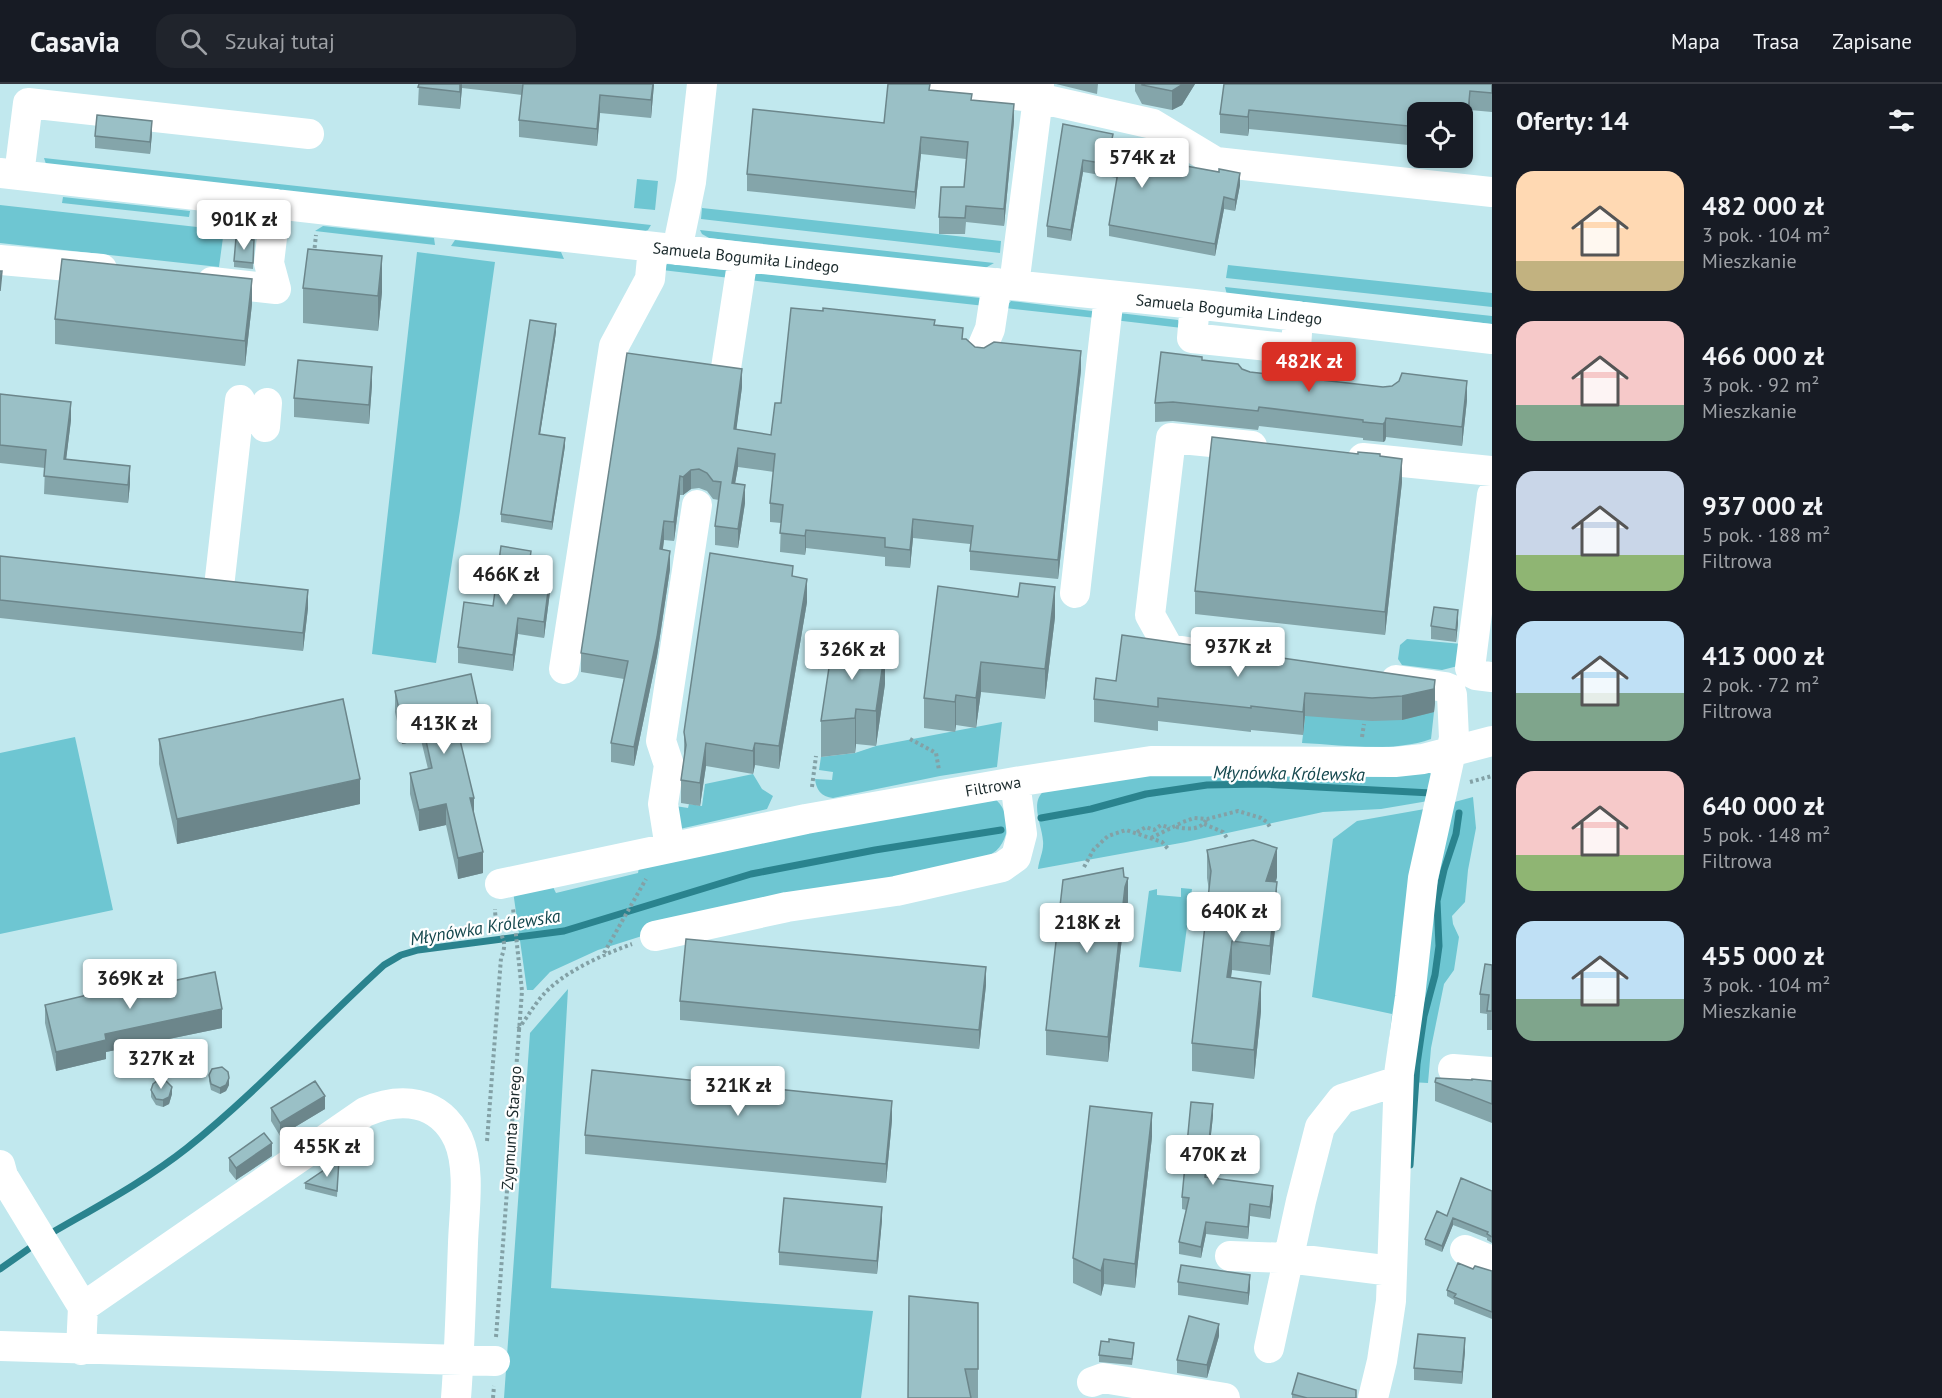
<!DOCTYPE html>
<html lang="pl">
<head>
<meta charset="utf-8">
<style>
  :root { --surface:#171b24; --page:#20242c; --text:#f1f3f6; --muted:#9ea1a6; --line:#363941; --accent:#d93025 }
  body { margin:0; font-family:"PT Sans",sans-serif; background:var(--page); color:var(--text); height:100vh; display:flex; flex-direction:column; font-size:22px; white-space:nowrap }
  * { box-sizing:border-box; margin:0 }
  p { font-size:20px; color:var(--muted) }
  .icon { flex:none; width:33px; height:33px; fill:none; stroke:currentColor; stroke-width:2; stroke-linecap:round; stroke-linejoin:round }
  .map { position:relative; flex:1; overflow:hidden }
  .side { display:flex; flex-direction:column; background:var(--surface); width:450px }
  .side>* { flex:none }
  .controls { position:absolute; left:1407px; top:18px; display:grid; gap:12px }
  .controls a { display:grid; place-items:center; width:66px; height:66px; border-radius:12px; background:var(--surface); box-shadow:0 3px 9px #0003; font-size:30px }
  .price { position:absolute; translate:-50% -51px; padding:0 14px; border-radius:6px; background:#fff; color:#222; font-size:20px; line-height:39px; filter:drop-shadow(0 2px 3px #0008) }
  .price::after { content:''; position:absolute; left:50%; top:36px; width:18px; height:14px; margin-left:-9px; background:inherit; clip-path:polygon(0 0,100% 0,50% 100%) }
  .price.on { background:var(--accent); color:#fff }
  ul { padding:0; list-style:none }
  li { display:flex; align-items:center; gap:18px; height:150px; padding:0 24px }
  li span { display:grid; place-items:center; flex:none; width:168px; height:120px; border-radius:18px; color:#555 }
  li>.icon { margin-inline-start:auto }
  span .icon { width:72px; height:72px; fill:#fffc; stroke-width:1 }
  li b { font-size:26px }
  h2 { display:flex; justify-content:space-between; align-items:center; height:72px; padding:0 24px; font-size:26px }
  header { display:flex; align-items:center; gap:36px; box-sizing:border-box; height:84px; padding:0 30px; background:var(--surface); border-bottom:2px solid var(--line) }
  header strong { font-size:28px }
  nav { display:flex; gap:33px; margin-inline-start:auto; font-size:21px }
  .search { width:420px; height:54px; background:var(--page); display:flex; align-items:center; gap:15px; box-sizing:border-box; padding:0 21px; border-radius:18px; color:var(--muted); font-size:22px }
  main { display:flex; flex:1; min-height:0 }
  .map>svg:first-child { display:block }
  .green { fill:#6ec6d2 }
  .lines { fill:none; stroke-linecap:round; stroke-linejoin:round }
  .stream { stroke:#2a838e; stroke-width:7 }
  .path { stroke:#83a1a6; stroke-width:4; stroke-dasharray:3 3; stroke-linecap:butt }
  .minor { stroke:#fff; stroke-width:30 }
  .wall { fill:#84a5aa }
  .shaded-wall { fill:#6c868b }
  .building { fill:#9ac0c6; stroke:#6c868b; stroke-width:1.5 }
  .labels { text-anchor:middle; dominant-baseline:central; stroke-width:4.5; stroke-linejoin:round; paint-order:stroke }
  .street-label { font-size:16px; fill:#1b2a2c; stroke:#fff }
  .water-label { font-size:18px; font-style:italic; fill:#15484e; stroke:#fff }
</style>
</head>
<body>
<header>
<strong>Casavia</strong>
<div class="search"><svg class="icon" aria-label="search" viewBox="0 0 24 24"><circle cx="10" cy="10" r="6"/><path d="M15 15l6 6"/></svg>Szukaj tutaj</div>
<nav><a>Mapa</a><a>Trasa</a><a>Zapisane</a></nav>
</header>
<main>
<div class="map">
<svg width="1492" height="1314" viewBox="0 0 1492 1314">
  <rect width="100%" height="100%" fill="#c1e8ee"/>
  <path class="green" d="M44 74 651 141 648 146 640 149 46 80Z
    M637 95 658 97 655 126 634 124Z
    M63 113 190 127 189 133 62 119Z
    M0 121 224 146 219 183 0 159Z
    M702 124 1001 157 1000 169 701 135Z
    M198 127 248 133 257 141 197 134Z
    M323 142 434 154 435 161 315 147Z
    M700 146 994 179 982 186 709 154 702 150Z
    M455 156 561 168 564 175 451 162Z
    M417 168 495 178 460 427 436 579 372 570Z
    M667 180 726 186 730 194 662 186Z
    M1228 181 1492 209V223L1226 194Z
    M757 189 980 214 985 222 749 196Z
    M1225 203 1492 232V240L1227 211Z
    M1011 217 1092 227 1096 234 1005 224Z
    M1119 229 1178 236 1182 244 1114 236Z
    M1407 555 1462 560 1458 582 1442 586 1402 581 1398 575 1400 561Z
    M1306 625 1434 628 1431 655C1391 669 1344 661 1302 659Z
    M1002 638 997 683 940 692 833 714C821 713 816 705 815 695L832 696 833 688 819 686 821 673 855 669 876 662Z
    M75 653 113 826 0 850V669Z
    M1153 686H1422L1432 690 1434 716 1381 725 1323 728 1186 758 1038 785C1039 775 1044 767 1043 757 1042 741 1029 718 1045 706Z
    M753 690 762 705 773 712 767 725 671 747 669 721 688 724 689 720 702 722 705 700Z
    M1473 713 1476 744 1468 786 1465 818 1452 832 1453 840 1459 853 1454 886 1444 900 1431 964 1428 999 1410 998 1386 983 1392 930 1312 913 1333 755 1357 737 1436 723Z
    M994 714C1014 730 1010 762 988 772L664 845 598 866 550 888 533 906H527L513 807 551 799 556 809 638 789 640 778Z
    M1181 804 1192 805 1181 888 1139 883 1149 807 1157 805V811L1181 813Z
    M568 905 551 1204 873 1227 861 1314H504L530 949Z"/>
  <g class="lines">
    <path class="stream" d="M1041 734 1091 725 1146 710 1207 701 1261 700 1431 709
      M1410 1081 1417 980 1424 932 1435 891 1439 862 1437 817 1444 786 1456 750 1459 729
      M48 1151C96 1123 144 1098 187 1064 257 1008 318 941 384 881L401 871 418 866 564 847 751 790 875 766 1001 746
      M0 1185 37 1159"/>
    <path class="path" d="M314 170 316 151
      M1362 653 1364 640
      M910 655 936 669 939 686
      M1470 698 1492 692
      M812 703 816 672
      M1204 740 1223 748 1227 754
      M1176 743C1188 745 1200 747 1207 735
      M1137 748 1146 743 1154 746 1161 741 1170 744
      M1151 754 1183 738 1194 734 1207 735 1238 727 1261 734 1267 738 1271 745
      M1084 783 1094 765 1108 752 1126 746 1162 758 1169 766
      M604 869 646 795
      M518 945C527 934 534 921 543 911 563 888 604 870 632 860
      M487 1057 501 874C508 857 502 856 497 840 496 836 495 830 495 825
      M496 1253 522 907 513 824
      M493 1314 494 1302"/>
    <path class="minor" d="M933 0 1038 14 1039 0
      M0 89 743 173 1195 220 1492 255
      M19 91 28 19 309 50
      M677 166 691 98 702 0
      M0 176 102 185
      M212 198 276 205
      M1014 201 1038 14 1153 40 1216 78 1492 108
      M276 205 269 179 276 120
      M1195 220 1192 254 1296 265 1298 232
      M981 266 990 245 997 199
      M726 284 743 173
      M265 343 267 319
      M1363 374 1492 387
      M1492 411 1470 584 1472 589 1476 591 1492 593
      M220 494 240 316
      M1075 509 1109 212
      M1200 570 1169 565 1150 531 1171 354 1252 362
      M564 585 614 262 650 195 653 163
      M670 764 663 720 669 681 661 657 697 421
      M500 800 806 735 1015 698 1151 677 1395 678 1423 675 1492 657
      M655 852 787 823 896 807 1002 783 1016 773 1022 750 1015 698
      M1453 985 1492 988
      M0 1081 3 1092 83 1223
      M1465 1166 1492 1177
      M1230 1172 1288 1174 1392 1187
      M0 1262 495 1277
      M1269 1264 1301 1117 1320 1043 1342 1015 1398 997
      M81 1266 83 1223 365 1028C400 1013 439 1015 458 1055 471 1084 464 1128 463 1159 461 1211 460 1262 456 1314
      M1092 1298 1103 1294 1225 1314
      M1373 1314 1382 1277 1391 1217 1399 990 1410 913 1423 794 1454 654 1452 611 1450 605 1445 603 1396 596"/>
  </g>
  <path class="wall" d="M419 0H654L651 34 600 29 597 62 519 53V36L522 11 462 4 460 25 418 21Z
    M1056 0H1098L1097 10Z
    M1135 0H1195L1182 21 1172 26 1142 20 1135 7Z
    M1224 0H1492V28L1470 26 1466 67H1462V28H1418V62L1249 45 1248 52 1220 49V30Z
    M930 6 972 16 1014 37 1004 142 966 138 965 150H939V133L964 103 966 75 921 70 915 125 747 107V90L884 39Z
    M1063 40 1113 55 1134 72 1240 101 1235 127 1224 125 1215 172 1109 152V141L1117 94 1083 88 1071 157 1047 153V142Z
    M152 50 150 70 95 64V52Z
    M254 156 253 185 234 183V177Z
    M303 204 382 208 378 247 303 239Z
    M252 220 245 282 55 260V235Z
    M935 241 963 255 975 263 1081 286 1058 495 970 486V460L913 454 910 484 885 482V473L806 464 805 471 780 468 781 439 770 438V419L774 388 738 383 735 399 745 419 738 464 715 461V442L719 416 713 415 707 407 699 404 691 405 683 411H680L674 457 664 456 663 465 670 485 657 572 634 682 611 678V659L624 595 581 588V569L627 269 742 303 736 346 771 351 781 319Z
    M556 248 540 350 565 362 552 446 501 438V430Z
    M1202 276 1242 285 1250 288 1467 316 1462 362 1386 353 1385 357 1383 358 1363 356V354L1259 342 1258 346 1173 337 1155 338V319Z
    M372 301 369 340 294 333V314Z
    M0 310 71 336 66 375 130 400 128 419 44 410 45 384 0 379Z
    M1380 372 1402 398 1385 551 1195 530V507Z
    M0 472 308 524 303 567 0 534Z
    M531 483 530 490 550 508 544 554 518 550 513 587 458 579V563L493 522Z
    M793 493 807 518 779 685 755 681 753 690 706 682 700 722 681 719V696L684 673V648Z
    M1055 533 1045 615 981 608 976 644 956 641 955 648 924 644V614Z
    M1458 539 1456 558 1431 555V542Z
    M1122 551 1435 619 1434 628 1402 636 1372 637 1305 632 1303 651 1251 646V648L1158 637V647L1094 638V615L1116 597Z
    M885 600 876 662 856 660 855 669 821 673V637Z
    M395 607 478 644 458 648 474 729 483 789 458 795 446 741 419 747 410 710V689L428 685 421 656 402 660 395 628Z
    M159 655 360 720 177 760 159 680Z
    M1207 766 1277 793 1276 798 1277 827 1270 891 1232 886 1231 893 1261 927 1254 995 1192 987V959L1209 806 1207 794Z
    M1124 793 1128 818 1125 827 1108 978 1046 971V946Z
    M1492 881V946H1487V930L1480 929V910Z
    M986 901 979 965 680 936V917Z
    M97 913 222 944 106 968V975L56 987 45 939V921Z
    M209 991 229 1001 226 1007 220 1010 211 1006 209 997Z
    M1472 996 1492 997V1039L1435 1017V998Z
    M151 1006 172 1010 169 1020 163 1023 156 1021 151 1013Z
    M271 1024 325 1025 280 1052 271 1037Z
    M1213 1032 1206 1093 1273 1114 1270 1135 1250 1132 1248 1155 1206 1150 1201 1174 1179 1170V1158L1186 1126 1182 1125V1113Z
    M892 1036 886 1099 585 1070V1051Z
    M1152 1053 1135 1204 1104 1200 1101 1212 1073 1199V1174Z
    M272 1072 236 1096 229 1087V1074Z
    M339 1076 337 1113 305 1105V1099Z
    M1492 1107V1159L1487 1156V1154L1453 1141 1442 1168 1425 1161V1155L1447 1132Z
    M882 1136 877 1190 779 1181V1168Z
    M1473 1185 1492 1187V1235L1454 1220V1216L1447 1212V1206Z
    M1178 1198 1250 1204 1248 1221 1178 1211Z
    M978 1219V1314H908Z
    M1219 1252 1207 1294 1177 1289V1276Z
    M1134 1265 1132 1281 1099 1278V1271Z
    M1465 1267 1462 1300 1414 1296V1284Z
    M1292 1310 1357 1314H1292Z"/>
  <path class="shaded-wall" d="M460 0H462V4L460 25Z
    M653 0H654L651 34V16Z
    M1183 0H1195L1182 21 1172 26V7Z
    M1470 7V26L1466 67V48Z
    M600 11V29L597 62V45Z
    M1014 20V37L1004 142V125Z
    M1249 26V45L1248 52V33Z
    M152 37V50L150 70V58Z
    M921 53V70L915 125V108Z
    M1083 76V88L1071 157V146Z
    M1240 89V101L1235 127V116Z
    M1224 113V125L1215 172V160Z
    M382 172V208L378 247V212Z
    M252 195V220L245 282V257Z
    M556 240V248L539 357V350Z
    M1081 267V286L1058 495V476Z
    M372 283V301L369 340V321Z
    M742 285V303L734 364V345Z
    M1467 297V316L1462 362V343Z
    M71 318V336L64 393V375Z
    M1386 334V353L1385 357 1383 358V340Z
    M565 354V362L552 446V438Z
    M738 364V383L732 417V399Z
    M1402 375V398L1385 551V528Z
    M130 382V400L128 419V401Z
    M691 386V405L683 411V393Z
    M680 392V411L674 457V438Z
    M745 401V419L738 464V445Z
    M913 435V454L910 484V466Z
    M664 437V456L660 484V465Z
    M806 446V464L805 471V452Z
    M531 467V483L528 506V489Z
    M670 467V485L657 572 634 682V663Z
    M550 492V508L544 554V538Z
    M807 495V518L779 685V662Z
    M1055 503V533L1045 615V585Z
    M308 506V524L303 567V549Z
    M1458 526V539L1456 558V546Z
    M518 534V550L513 587V571Z
    M885 565V600L876 662V627Z
    M981 578V608L976 644V614Z
    M1435 596V619L1434 628 1402 636V612Z
    M1305 609V632L1303 651V628Z
    M956 611V641L955 648V618Z
    M478 622V644L453 649V627Z
    M856 625V660L855 669V634Z
    M421 634V656L402 660V639Z
    M706 659V682L700 722V699Z
    M755 659V681L753 690V667Z
    M360 695V720L177 760V735Z
    M470 714H474V735Z
    M446 720V741L419 747V726Z
    M1277 764V793L1266 826V797Z
    M483 768V789L458 795V774Z
    M1128 794V818L1125 827 1108 978V953L1125 803Z
    M1277 798V827L1270 891V862Z
    M1232 857V886L1227 921V893Z
    M986 883V901L979 965V946Z
    M1261 898V927L1254 995V966Z
    M222 925V944L106 968V975L56 987V968L105 950Z
    M229 994V1001L226 1007 220 1010V1004Z
    M172 1003V1010L169 1020 163 1023V1016Z
    M325 1012V1025L280 1052V1039Z
    M892 1017V1036L886 1099V1080Z
    M1213 1020V1032L1205 1105V1093Z
    M1152 1029V1053L1135 1204V1180Z
    M272 1059V1072L236 1096V1084Z
    M1273 1102V1114L1270 1135V1123Z
    M1250 1120V1132L1248 1155V1143Z
    M882 1123V1136L877 1190V1177Z
    M1453 1134V1141L1442 1168V1162Z
    M1206 1138V1150L1201 1174V1163Z
    M1104 1175V1200L1101 1212V1187Z
    M1250 1191V1204L1248 1221V1209Z
    M1219 1240V1252L1207 1294V1281Z
    M1465 1254V1267L1462 1300V1288Z"/>
  <path class="building" d="M419 0H460V8L418 3Z
    M523 0H653L651 16 600 11 597 45 519 36Z
    M888 0H930L929 6 972 10 971 16 1014 20 1004 125 966 122 965 134 939 133 941 103H964L968 58 921 53 915 108 747 90 753 25 884 39Z
    M1142 0H1183L1172 7 1142 1Z
    M1224 0H1492V9L1470 7 1466 48H1462V28H1418V43L1249 26 1248 33 1220 30Z
    M97 31 152 37 150 58 95 52Z
    M1063 40 1113 50 1112 55 1134 59 1131 72 1219 88V85L1240 89 1235 116 1224 113 1215 160 1109 141 1119 82 1083 76 1071 146 1047 142Z
    M236 154 254 156 253 179 234 177Z
    M308 165 382 172 378 212 303 204Z
    M62 175 252 195 245 257 55 235Z
    M0 187H2L0 207Z
    M791 224 823 227V224L935 236 934 241 963 244 962 255H966L975 263 984 264 994 258 1081 267 1058 476 970 467 973 442 913 435 910 466 885 463V454L806 446 805 452 780 449 783 421 770 419 775 370 738 364 732 399 745 401 738 445 715 442 721 398 713 397 707 389 699 385 691 386 683 393 680 392 674 438 664 437 660 465 670 467 657 553 634 663 611 659 628 577 581 569 627 269 742 285 734 345 771 351 775 319H781Z
    M530 236 556 240 539 350 565 354 552 438 501 430Z
    M1161 268 1202 273V276L1238 280 1242 285 1250 288 1383 303 1392 302 1399 297 1402 289 1467 297 1462 343 1386 334 1385 338 1383 340 1363 338V336L1259 323 1258 327 1173 318 1155 319Z
    M298 276 372 283 369 321 294 314Z
    M0 310 71 318 64 375 130 382 128 401 44 392 46 366 0 361Z
    M1212 353 1358 370V368L1380 370V372L1402 375 1385 528 1195 507Z
    M501 462 531 467 528 489 550 492 544 538 518 534 513 571 458 563 464 518 493 522Z
    M710 469 793 482 792 492 807 495 779 662 755 659 753 667 706 659 700 699 681 696 686 661 684 648Z
    M0 472 308 506 303 549 0 516Z
    M1020 499 1055 503 1045 585 981 578 976 614 956 611 955 618 924 614 938 502 1018 513Z
    M1434 523 1458 526 1456 546 1431 542Z
    M1122 551 1435 596 1434 605 1402 612 1372 614 1305 609 1303 628 1251 622V624L1158 614V623L1094 615 1096 594 1116 597Z
    M833 557 885 565 876 627 856 625 855 634 821 637Z
    M471 590 478 622 453 627 474 714H470L483 768 458 774 446 720 419 726 410 689 432 684 421 634 402 639 395 607Z
    M343 615 360 695 177 735 159 655Z
    M1253 756 1277 764 1266 797 1277 798 1270 862 1232 857 1227 893 1261 898 1254 966 1192 959 1211 787 1207 766Z
    M1123 784 1124 793 1128 794 1125 803 1108 953 1046 946 1063 796Z
    M686 855 986 883 979 946 680 917Z
    M1485 880 1492 881V927H1487L1489 911 1480 910Z
    M215 888 222 925 105 950 106 956 56 968 45 921 96 909 97 913Z
    M222 983 228 988 229 994 226 1001 220 1004 211 1000 209 991 212 985Z
    M592 986 892 1017 886 1080 585 1051Z
    M1436 994 1472 996V995L1492 997V1020L1435 998Z
    M158 996H165L172 1003 169 1013 163 1016 156 1015 151 1006 153 1000Z
    M315 997 325 1012 280 1039 271 1024Z
    M1191 1018 1213 1020 1205 1093 1273 1102 1270 1123 1250 1120 1248 1143 1206 1138 1201 1163 1179 1158 1189 1114 1182 1113Z
    M1090 1022 1152 1029 1135 1180 1104 1175 1101 1187 1073 1174Z
    M264 1049 272 1059 236 1084 229 1074Z
    M339 1076 337 1107 305 1099Z
    M1461 1094 1492 1107V1153L1487 1150 1488 1148 1453 1134 1442 1162 1425 1155 1437 1127 1447 1132Z
    M784 1114 882 1123 877 1177 779 1168Z
    M1458 1179 1473 1185 1475 1182 1492 1187V1228L1454 1213 1456 1210 1447 1206Z
    M1181 1181 1250 1191 1248 1209 1178 1198Z
    M909 1212 978 1219V1285H965L971 1314H908Z
    M1189 1232 1219 1240 1207 1281 1177 1276Z
    M1418 1250 1465 1254 1462 1288 1414 1284Z
    M1109 1255 1134 1259 1132 1275 1099 1271 1101 1257 1109 1258Z
    M1298 1289 1356 1306V1314H1307L1292 1310Z"/>
  <g class="labels">
    <g class="street-label">
      <text transform="translate(746 173) rotate(6)">Samuela Bogumiła Lindego</text>
      <text transform="translate(1229 225) rotate(6)">Samuela Bogumiła Lindego</text>
      <text transform="translate(993 702) rotate(-10)">Filtrowa</text>
      <text transform="translate(511 1044) rotate(-86)">Zygmunta Starego</text>
    </g>
    <g class="water-label">
      <text transform="translate(1289 689) rotate(1)">Młynówka Królewska</text>
      <text transform="translate(485 843) rotate(-9)">Młynówka Królewska</text>
    </g>
  </g>
</svg>
<div class="controls">
<a><svg class="icon" aria-label="locate" viewBox="0 0 24 24"><circle cx="12" cy="12" r="6"/><path d="M12 2v4M12 18v4M2 12h4M18 12h4"/></svg></a>
</div>
<b class="price" style="left:1142px;top:105px">574K zł</b>
<b class="price" style="left:244px;top:167px">901K zł</b>
<b class="price on" style="left:1309px;top:309px">482K zł</b>
<b class="price" style="left:506px;top:522px">466K zł</b>
<b class="price" style="left:1238px;top:594px">937K zł</b>
<b class="price" style="left:852px;top:597px">326K zł</b>
<b class="price" style="left:444px;top:671px">413K zł</b>
<b class="price" style="left:1234px;top:859px">640K zł</b>
<b class="price" style="left:1087px;top:870px">218K zł</b>
<b class="price" style="left:130px;top:926px">369K zł</b>
<b class="price" style="left:161px;top:1006px">327K zł</b>
<b class="price" style="left:738px;top:1033px">321K zł</b>
<b class="price" style="left:327px;top:1094px">455K zł</b>
<b class="price" style="left:1213px;top:1102px">470K zł</b>
</div>
<section class="side">
<h2>Oferty: 14<svg class="icon" aria-label="filters" viewBox="0 0 24 24"><path d="M4 7h16M4 17h16"/><circle cx="9" cy="7" r="2"/><circle cx="15" cy="17" r="2"/></svg></h2>
<ul>
<li><span style="background:linear-gradient(#ffd9b3 75%,#c2b280 0)"><svg class="icon" aria-label="home" viewBox="0 0 24 24"><path d="M3 11l9-7 9 7M6 9v11h12V9"/></svg></span><div><b>482 000 zł</b><p>3 pok. · 104 m²</p><p>Mieszkanie</p></div></li>
<li><span style="background:linear-gradient(#f6c9c9 70%,#7fa58c 0)"><svg class="icon" aria-label="home" viewBox="0 0 24 24"><path d="M3 11l9-7 9 7M6 9v11h12V9"/></svg></span><div><b>466 000 zł</b><p>3 pok. · 92 m²</p><p>Mieszkanie</p></div></li>
<li><span style="background:linear-gradient(#c9d6e8 70%,#8fb573 0)"><svg class="icon" aria-label="home" viewBox="0 0 24 24"><path d="M3 11l9-7 9 7M6 9v11h12V9"/></svg></span><div><b>937 000 zł</b><p>5 pok. · 188 m²</p><p>Filtrowa</p></div></li>
<li><span style="background:linear-gradient(#bfe0f5 60%,#7fa58c 0)"><svg class="icon" aria-label="home" viewBox="0 0 24 24"><path d="M3 11l9-7 9 7M6 9v11h12V9"/></svg></span><div><b>413 000 zł</b><p>2 pok. · 72 m²</p><p>Filtrowa</p></div></li>
<li><span style="background:linear-gradient(#f6c9c9 70%,#8fb573 0)"><svg class="icon" aria-label="home" viewBox="0 0 24 24"><path d="M3 11l9-7 9 7M6 9v11h12V9"/></svg></span><div><b>640 000 zł</b><p>5 pok. · 148 m²</p><p>Filtrowa</p></div></li>
<li><span style="background:linear-gradient(#bfe0f5 65%,#7fa58c 0)"><svg class="icon" aria-label="home" viewBox="0 0 24 24"><path d="M3 11l9-7 9 7M6 9v11h12V9"/></svg></span><div><b>455 000 zł</b><p>3 pok. · 104 m²</p><p>Mieszkanie</p></div></li>
</ul>
</section>
</main>
</body>
</html>
